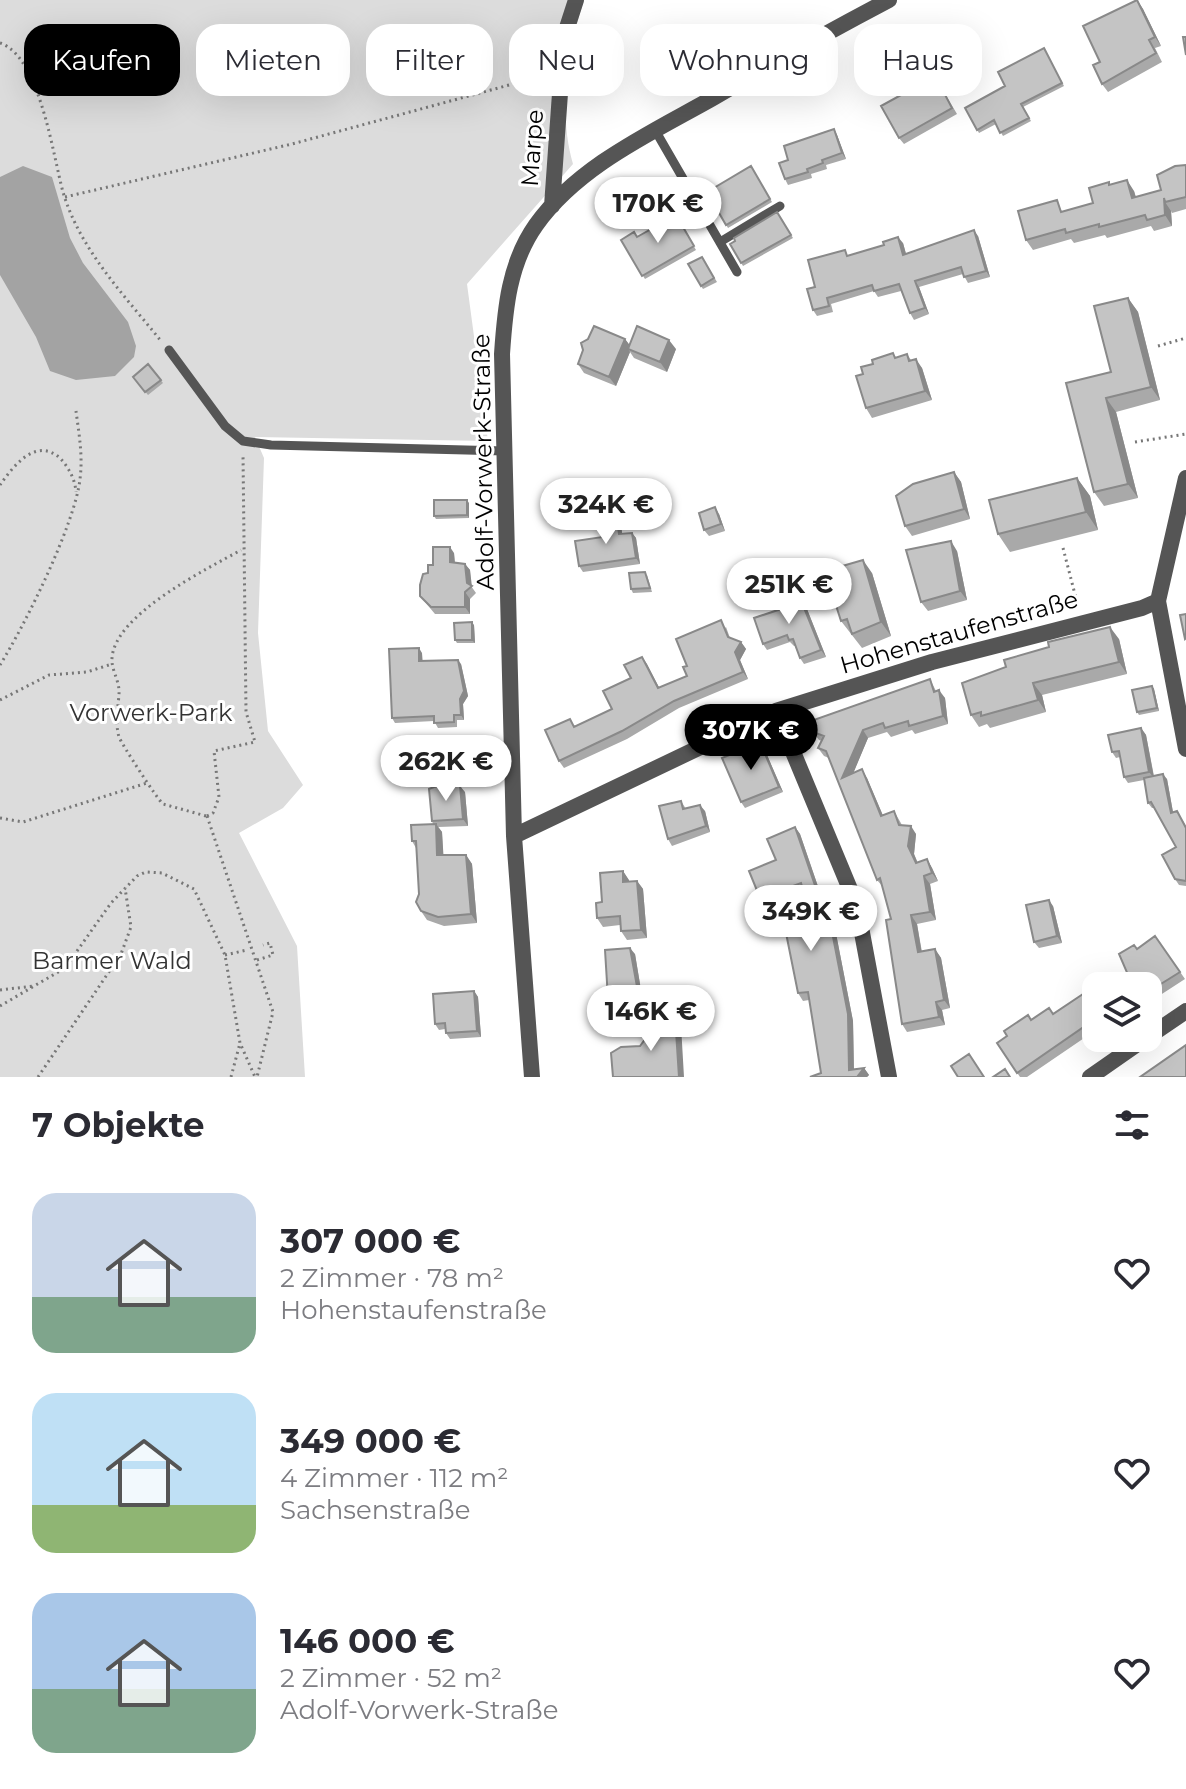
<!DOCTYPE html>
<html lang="de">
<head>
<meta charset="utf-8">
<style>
  :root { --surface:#fff; --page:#f7f7f7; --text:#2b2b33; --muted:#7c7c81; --accent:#000 }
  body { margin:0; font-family:Montserrat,sans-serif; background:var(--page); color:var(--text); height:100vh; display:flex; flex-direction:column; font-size:30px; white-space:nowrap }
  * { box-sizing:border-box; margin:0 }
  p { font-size:26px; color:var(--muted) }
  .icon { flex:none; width:44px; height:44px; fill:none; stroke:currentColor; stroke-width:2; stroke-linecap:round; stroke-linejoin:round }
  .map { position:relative; height:1077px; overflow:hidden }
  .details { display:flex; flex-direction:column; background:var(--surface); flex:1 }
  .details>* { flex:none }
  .top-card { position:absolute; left:24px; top:24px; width:1138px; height:72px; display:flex; gap:16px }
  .buttons { position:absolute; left:1082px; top:972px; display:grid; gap:16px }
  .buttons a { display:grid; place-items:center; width:80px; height:80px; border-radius:16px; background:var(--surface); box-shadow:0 8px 32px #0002; font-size:40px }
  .price { position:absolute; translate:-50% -68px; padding:0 18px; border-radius:28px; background:#fff; color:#222; font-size:26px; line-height:52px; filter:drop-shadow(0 2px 4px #0008) }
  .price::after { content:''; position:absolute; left:50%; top:48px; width:24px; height:18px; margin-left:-12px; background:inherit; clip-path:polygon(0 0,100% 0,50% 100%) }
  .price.active { background:var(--accent); color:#fff }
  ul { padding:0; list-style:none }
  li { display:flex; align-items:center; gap:24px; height:200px; padding:0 32px }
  li span { display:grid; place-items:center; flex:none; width:224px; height:160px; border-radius:24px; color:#555 }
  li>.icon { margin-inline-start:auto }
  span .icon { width:96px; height:96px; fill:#fffc; stroke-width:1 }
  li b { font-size:34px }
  h2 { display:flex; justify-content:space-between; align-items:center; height:96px; padding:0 32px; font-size:34px }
  .chip { padding:0 28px; border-radius:24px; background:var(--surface); box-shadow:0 8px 32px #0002; font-size:28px; line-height:72px }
  .chip.active { background:var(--accent); color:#fff }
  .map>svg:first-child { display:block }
  .green { fill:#dcdcdc }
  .water { fill:#a3a3a3 }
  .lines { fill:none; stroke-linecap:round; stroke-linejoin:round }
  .path { stroke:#777; stroke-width:3; stroke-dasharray:2 4; stroke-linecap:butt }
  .service { stroke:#555; stroke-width:9 }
  .minor { stroke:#555; stroke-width:16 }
  .wall { fill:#a9a9a9 }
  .shaded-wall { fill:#898989 }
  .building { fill:#c4c4c4; stroke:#898989; stroke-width:2 }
  .labels { text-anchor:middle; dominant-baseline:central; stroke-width:6; stroke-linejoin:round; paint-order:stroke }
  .street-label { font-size:24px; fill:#000; stroke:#fff }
  .park-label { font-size:24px; fill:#333; stroke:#fff }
</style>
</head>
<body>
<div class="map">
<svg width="1186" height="1077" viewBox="0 0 1186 1077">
  <rect width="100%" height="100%" fill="#fff"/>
  <path class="green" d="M0 0H584C567 51 558 112 573 164L467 284 488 441 255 437 264 458 258 633 268 731 303 785 283 808 239 833 297 946 305 1077H0Z"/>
  <path class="water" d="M23 166 52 177 70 238 83 263 128 322 136 346 134 357 115 376 76 380 50 371 36 337 0 275V177Z"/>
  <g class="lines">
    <path class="path" d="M0 43C40 56 53 156 63 192 80 250 125 296 161 341
      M65 197 292 144 546 75
      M1158 346 1186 338
      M1135 442 1186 434
      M0 485C14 465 36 437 60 458 69 468 75 479 76 492
      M1063 548 1078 606
      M0 665C25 625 75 524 80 479 83 456 79 434 76 411
      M0 700 49 675 87 672 112 664
      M206 816 163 804C157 799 121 743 119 737 115 723 118 709 119 694 120 681 111 670 112 658 115 614 207 569 241 550
      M207 816 213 813 219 797 214 751 255 742 246 712 243 455
      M207 816 273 1012 257 1077
      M0 818 23 822 147 783
      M225 955 247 950
      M257 960 273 955 270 943 263 945
      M0 990 34 986
      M0 1006 65 968 111 903 137 876 146 872 162 873 194 889 225 955 240 1043 255 1077
      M38 1077 121 954 131 927 125 888
      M231 1077 240 1043"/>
    <path class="service" d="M655 130 737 272
      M720 242 780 206
      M169 350 225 426 243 441 271 445 505 451"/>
    <path class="minor" d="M552 206 564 37 576 0
      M1186 478 1158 601 1186 749
      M776 711 857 906 889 1077
      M514 836 776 711 932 662 1142 608 1158 601
      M1148 1037 1186 1011
      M532 1077 514 836 502 354C505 309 509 263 536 225 578 166 651 133 713 98 771 64 830 31 889 0
      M1090 1077 1146 1038"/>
  </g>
  <path class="wall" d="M1137 0 1143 9 1161 46 1155 48 1162 62 1108 92 1102 84 1100 62Z
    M1044 48 1064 86 1023 107 1031 121 1003 136 996 124 979 133 965 108 1005 86Z
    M941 87 957 114 904 144 899 138Z
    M834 129 837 135 846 159 826 165 827 169 811 174 812 178 788 185 785 179 788 160Z
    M1186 165V209L1172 213 1171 211 1172 226 1154 231 1151 226 1107 238 1105 235 1074 243 1071 239 1033 250 1026 240 1065 211 1093 203 1109 182 1111 185 1134 191 1136 197 1161 190Z
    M751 166 772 202 728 228 707 192Z
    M777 212 793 238 743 266 730 244Z
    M676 215 696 250 645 279 621 240 638 237Z
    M978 236 990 277 968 283 963 274 919 287 929 314 914 320 910 313 901 291 878 297 874 291 831 304 833 312 817 316 813 310 815 287 849 256 903 243 906 254Z
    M702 257 717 282 703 289 701 286Z
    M1128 298 1138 312 1160 400 1116 412 1138 498 1104 506 1094 492 1066 383 1111 372Z
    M625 339 629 345 676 349 667 372 634 358 630 352 616 386 584 373 578 364 583 350Z
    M907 354 911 360 922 368 932 400 872 418 866 408 863 374 896 358Z
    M148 364 163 383 148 395 133 377Z
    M954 472 961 482 970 519 912 536 905 526Z
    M1077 478 1090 496 1098 530 1010 552 998 534Z
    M469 503V518L436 519 434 516Z
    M719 514 725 531 709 536 704 530Z
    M621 525 622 534 632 533 636 538 640 564 583 572 579 566 603 537Z
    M957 551 967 600 928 611 921 602Z
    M454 553 455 562 465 564 470 570 471 586 476 593 470 599V614H435L420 596 433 565Z
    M872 573 891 636 862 648 841 621 838 591Z
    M647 575 652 592 633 593 631 589Z
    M798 593 803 599 826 657 804 664 800 658 795 646H794L790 642 767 650 763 644 784 608Z
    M474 625 475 643H457L455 640Z
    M726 627 730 638 741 642 746 649 740 660 748 679 679 708 627 739 564 768 559 761 575 726 612 709 631 678 642 657 659 688 687 676V666Z
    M1119 639 1127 674 1042 695 1046 712 990 728 987 724 979 727 971 715Z
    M422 653V661L461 664 468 696 463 704 464 720H457V727L438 728 434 721 395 723 392 718Z
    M930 679 936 691 945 698 948 724 915 734 912 730 891 737 887 732 868 738 853 773 867 778 883 816 894 811 902 825 916 834 914 854 918 863 927 859 932 868 938 881 930 884 936 920 917 924 922 952 935 949 941 958 950 1008 942 1010 945 1025 907 1032 902 1024 891 919 883 887 877 880 829 758 824 756 818 748 822 741 819 740 813 732Z
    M1152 686 1154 689 1159 711 1139 715 1137 712Z
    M1141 728 1146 735 1154 776 1167 779 1173 812 1177 811 1186 826V886L1179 885 1175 879 1176 847 1154 808H1152L1148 803 1144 780 1128 783 1124 777 1120 757 1116 758 1112 752Z
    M760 742 764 748 783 792 745 808 741 802Z
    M465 792 468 826 438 827 442 832 443 855H466L472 864 477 923 444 926 427 920 421 911 416 848 412 841 433 824 432 821Z
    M681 801 686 809 705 811 710 832 672 846 668 839Z
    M795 827 800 834 824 904 833 918 853 1021 854 1069 864 1068 869 1075 867 1077H810L821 1073 809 1000 803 1001 798 993 810 914 803 891 766 906 760 898 776 860Z
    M623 871 629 881H637L643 889 647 938 627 940 621 931 620 925 603 927 597 918 602 902Z
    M1053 906 1062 943 1039 948 1034 942Z
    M1155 936 1185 979 1148 1003V986L1129 977 1137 949Z
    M635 954 646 1020 614 1021 609 1015Z
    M474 991 478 997 481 1037 450 1039 446 1033 445 1029 439 1030 435 1024Z
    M1096 998V1036L1093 1032 1027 1077H1020L997 1043 1031 1020 1090 1002Z"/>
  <path class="shaded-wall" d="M1137 0 1143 9 1161 46 1155 37Z
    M834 129 837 135 846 159 842 153Z
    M1127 180 1134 191 1139 209 1132 198Z
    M1164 198 1165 202 1171 211 1172 226 1165 215Z
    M974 230 978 236 990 277 986 271Z
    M898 237 903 243 908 261 903 255Z
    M915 281 919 287 929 314 925 308Z
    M1128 298 1138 312 1160 400 1151 387Z
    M625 339 632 348 628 349 630 352 616 386 609 377Z
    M669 340 676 349 667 372 660 362Z
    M916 359 922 368 932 400 925 391Z
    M1106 398 1116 412 1138 498 1128 484Z
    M954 472 961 482 970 519 964 509Z
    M1077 478 1090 496 1098 530 1086 512Z
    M467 500 469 503V518L467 515Z
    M715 507 719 514 725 531 721 524Z
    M617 520 621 525 623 540 619 534Z
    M632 533 636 538 640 564 636 558Z
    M951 541 957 551 967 600 960 591Z
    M450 547 454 553 455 568 450 562Z
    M863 560 872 573 891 636 881 622Z
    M465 564 470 570 472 587 467 583Z
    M465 592 470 599V614L465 607Z
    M798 593 803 599 826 657 821 650Z
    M472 622 474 625 475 643 472 640Z
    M1110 627 1119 639 1127 674 1119 662Z
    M741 642 746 649 740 660 748 679 743 672 735 652Z
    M419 648 422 653 423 666 419 661Z
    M642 657 647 664 663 695 658 688Z
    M458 660 461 664 468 696 463 704 464 720 461 715Z
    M1033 683 1042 695 1046 712 1038 700Z
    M1152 686 1154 689 1159 711 1157 708Z
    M939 690 945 698 948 724 943 716Z
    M1141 728 1146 735 1154 778 1149 772Z
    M863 730 868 738 848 786 842 778Z
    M760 742 764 748 783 792 779 787Z
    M862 769 867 778 887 825 881 816Z
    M1163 774 1167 779 1174 818 1171 813Z
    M460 786 465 792 468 826 463 819Z
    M700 805 705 811 710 832 706 826Z
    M436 824 442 832 444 864 437 855Z
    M911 826 916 834 914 854 921 872 916 863 908 846Z
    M795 827 800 834 824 904 833 918 853 1021 854 1077 849 1070 819 897Z
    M466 855 472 864 477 923 471 914Z
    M927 859 932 868 938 881 932 873Z
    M623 871 629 880 630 891 623 882Z
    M924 876 930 884 936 920 930 912Z
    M637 881 643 889 647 938 641 930Z
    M1049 900 1053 906 1062 943 1057 936Z
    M911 915 917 924 923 961 918 952Z
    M630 948 635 954 646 1020 642 1014Z
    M935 949 941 958 950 1008 944 1000Z
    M474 991 478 997 481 1037 477 1031Z
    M674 1000 680 1008 684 1077H679Z
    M936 1002 942 1010 945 1025 939 1017Z
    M864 1068 869 1075 867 1077H857Z"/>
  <path class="building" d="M1137 0 1155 37 1149 40 1156 53 1102 84 1093 65 1100 62 1083 26Z
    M1183 37H1186V55Z
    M1044 48 1062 83 1021 104 1029 118 1000 133 994 120 977 130 965 108 1005 86 998 72Z
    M930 79 937 90 941 87 952 108 899 138 881 106Z
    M834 129 842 153 822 160 823 163 807 169 808 172 785 179 779 163 788 160 784 146Z
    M1186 165V197L1165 202 1164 198 1165 215 1147 220 1145 215 1099 227V224L1066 233 1065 229 1026 240 1018 211 1057 200 1061 212 1093 203 1089 188 1109 182V185L1127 180 1132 198 1161 190 1157 175 1175 166Z
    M751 166 770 199 726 225 707 192Z
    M777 212 791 235 741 263 730 244 735 241 734 238Z
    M676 215 694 246 642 276 621 240 634 232 637 237Z
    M974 230 986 271 964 277 961 267 915 281 925 308 910 313 899 284 874 291 872 285 827 298 829 306 813 310 807 289 815 287 808 260 845 250 847 256 884 245 883 242 898 237 903 255Z
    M702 257 714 278 701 286 688 264Z
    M1128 298 1151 387 1106 398 1128 484 1094 492 1066 383 1111 372 1094 306Z
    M594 326 625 339 609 377 578 364 583 350 581 343 588 339Z
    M637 326 669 340 660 362 628 349Z
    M893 353 895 358 907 354 909 361 916 359 925 391 866 408 856 376 863 374 861 367 873 364 872 360Z
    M148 364 161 380 145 392 133 377Z
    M954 472 964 509 905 526 896 496 913 484Z
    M1077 478 1086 512 998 534 989 500Z
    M434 500H467V515L434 516Z
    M715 507 721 524 704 530 699 513Z
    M617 520 619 534 632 533 636 558 579 566 575 541 603 537 601 522Z
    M951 541 960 591 921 602 906 550Z
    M433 547H450V562L465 564 467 583 472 586 465 592V607H431L420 596V585L423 574 428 573V565H433Z
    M863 560 881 622 852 634 847 619 841 621 832 593 838 591 832 569Z
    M645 572 650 588 631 589 629 573Z
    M798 593 821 650 800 658 793 639 789 640 787 635 763 644 754 618 784 608 781 599Z
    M1186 614V638L1185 639 1180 615Z
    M721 620 728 637 741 642 735 652 743 672 674 701 622 731 559 761 545 730 570 719 574 727 612 709 603 691 631 678 624 665 642 657 658 688 687 676 683 667 687 666 676 639Z
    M472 622V640H455L454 623Z
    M1110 627 1119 662 1033 683 1038 700 981 716V712L971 715 962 683 1006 667 1004 660 1049 647 1048 642Z
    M419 648V661L458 660 464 691 460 699 461 715H454V722L434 723V716L392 718 389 649Z
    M930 679 934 692 939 690 943 716 909 726 908 721 885 728 883 723 863 730 842 778 862 769 881 816 894 811 899 825 911 826 908 846 916 863 927 859 932 873 924 876 930 912 911 915 918 952 935 949 944 1000 936 1002 939 1017 902 1024 886 920 891 919 880 878 877 880 826 751 818 748 824 736 813 732 808 722Z
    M1152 686 1157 708 1137 712 1132 690Z
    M1141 728 1149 772 1124 777 1119 751 1112 752 1108 735Z
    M760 742 779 787 741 802 722 758Z
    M1163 774 1171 813 1177 811 1186 828V881L1175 879 1162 855 1176 847 1151 802 1148 803 1144 778Z
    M444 783 460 786 463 819 432 821 429 789Z
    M681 801 683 809 700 805 706 826 668 839 659 806Z
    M436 824 437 855H466L471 914 438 917 421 911 416 902 419 894 416 841H412L411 825Z
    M795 827 819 897 828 911 848 1014 849 1070 864 1068 857 1077H810L821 1073 808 992 798 993 783 918 810 914 801 883 760 898 749 871 776 860 767 839Z
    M623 871V882L637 881 641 930 621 931 620 916 597 918 596 903 602 902 600 873Z
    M1049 900 1057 936 1034 942 1026 905Z
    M1155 936 1180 972 1148 992V986H1115L1129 977 1119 954 1134 945 1137 949Z
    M630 948 642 1014 609 1015 605 950Z
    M474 991 477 1031 446 1033 445 1023 435 1024 433 994Z
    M1083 994 1090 1002 1096 998V1027L1092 1030 1088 1024 1017 1073 997 1043 1007 1036 1004 1031 1028 1015 1031 1020 1049 1008 1053 1014Z
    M674 1000 679 1077H613L611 1053 621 1047 640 1046Z
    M1186 1045V1077H1140Z
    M969 1054 984 1077H958L951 1066Z
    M1005 1069 1010 1077H993Z"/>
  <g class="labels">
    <g class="street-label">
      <text transform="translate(532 148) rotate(-86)">Marpe</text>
      <text transform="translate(483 462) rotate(-91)">Adolf-Vorwerk-Straße</text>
      <text transform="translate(959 632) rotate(-16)">Hohenstaufenstraße</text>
    </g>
    <g class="park-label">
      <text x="151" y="712">Vorwerk-Park</text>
      <text x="112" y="960">Barmer Wald</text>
    </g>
  </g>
</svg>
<div class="buttons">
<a><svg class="icon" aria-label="layers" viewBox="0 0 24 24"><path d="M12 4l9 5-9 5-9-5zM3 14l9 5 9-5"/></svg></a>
</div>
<b class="price" style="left:658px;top:245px">170K €</b>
<b class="price" style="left:606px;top:546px">324K €</b>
<b class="price" style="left:789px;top:626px">251K €</b>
<b class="price active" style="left:751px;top:772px">307K €</b>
<b class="price" style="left:446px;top:803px">262K €</b>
<b class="price" style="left:811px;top:953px">349K €</b>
<b class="price" style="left:651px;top:1053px">146K €</b>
<div class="top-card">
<a class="chip active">Kaufen</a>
<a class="chip">Mieten</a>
<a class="chip">Filter</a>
<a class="chip">Neu</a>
<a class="chip">Wohnung</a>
<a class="chip">Haus</a>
</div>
</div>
<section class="details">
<h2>7 Objekte<svg class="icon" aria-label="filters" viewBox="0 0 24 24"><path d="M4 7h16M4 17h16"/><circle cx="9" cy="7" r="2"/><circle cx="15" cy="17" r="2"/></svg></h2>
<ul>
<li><span style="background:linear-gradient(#c9d6e8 65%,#7fa58c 0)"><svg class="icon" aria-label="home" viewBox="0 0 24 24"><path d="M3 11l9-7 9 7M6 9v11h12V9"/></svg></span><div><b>307 000 €</b><p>2 Zimmer · 78 m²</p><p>Hohenstaufenstraße</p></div><svg class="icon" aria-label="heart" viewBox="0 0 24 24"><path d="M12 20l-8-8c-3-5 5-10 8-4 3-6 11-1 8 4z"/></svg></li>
<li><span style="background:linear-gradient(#bfe0f5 70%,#8fb573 0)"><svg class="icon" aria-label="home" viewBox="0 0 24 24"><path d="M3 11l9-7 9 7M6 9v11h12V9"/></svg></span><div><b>349 000 €</b><p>4 Zimmer · 112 m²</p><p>Sachsenstraße</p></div><svg class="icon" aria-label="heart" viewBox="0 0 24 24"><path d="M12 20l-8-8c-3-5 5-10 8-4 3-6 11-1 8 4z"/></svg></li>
<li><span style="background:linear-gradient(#a9c7e8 60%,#7fa58c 0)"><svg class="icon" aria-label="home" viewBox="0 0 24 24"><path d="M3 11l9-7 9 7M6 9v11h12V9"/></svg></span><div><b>146 000 €</b><p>2 Zimmer · 52 m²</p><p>Adolf-Vorwerk-Straße</p></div><svg class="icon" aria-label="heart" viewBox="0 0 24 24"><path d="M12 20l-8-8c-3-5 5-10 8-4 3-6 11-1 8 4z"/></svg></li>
</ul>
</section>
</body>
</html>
